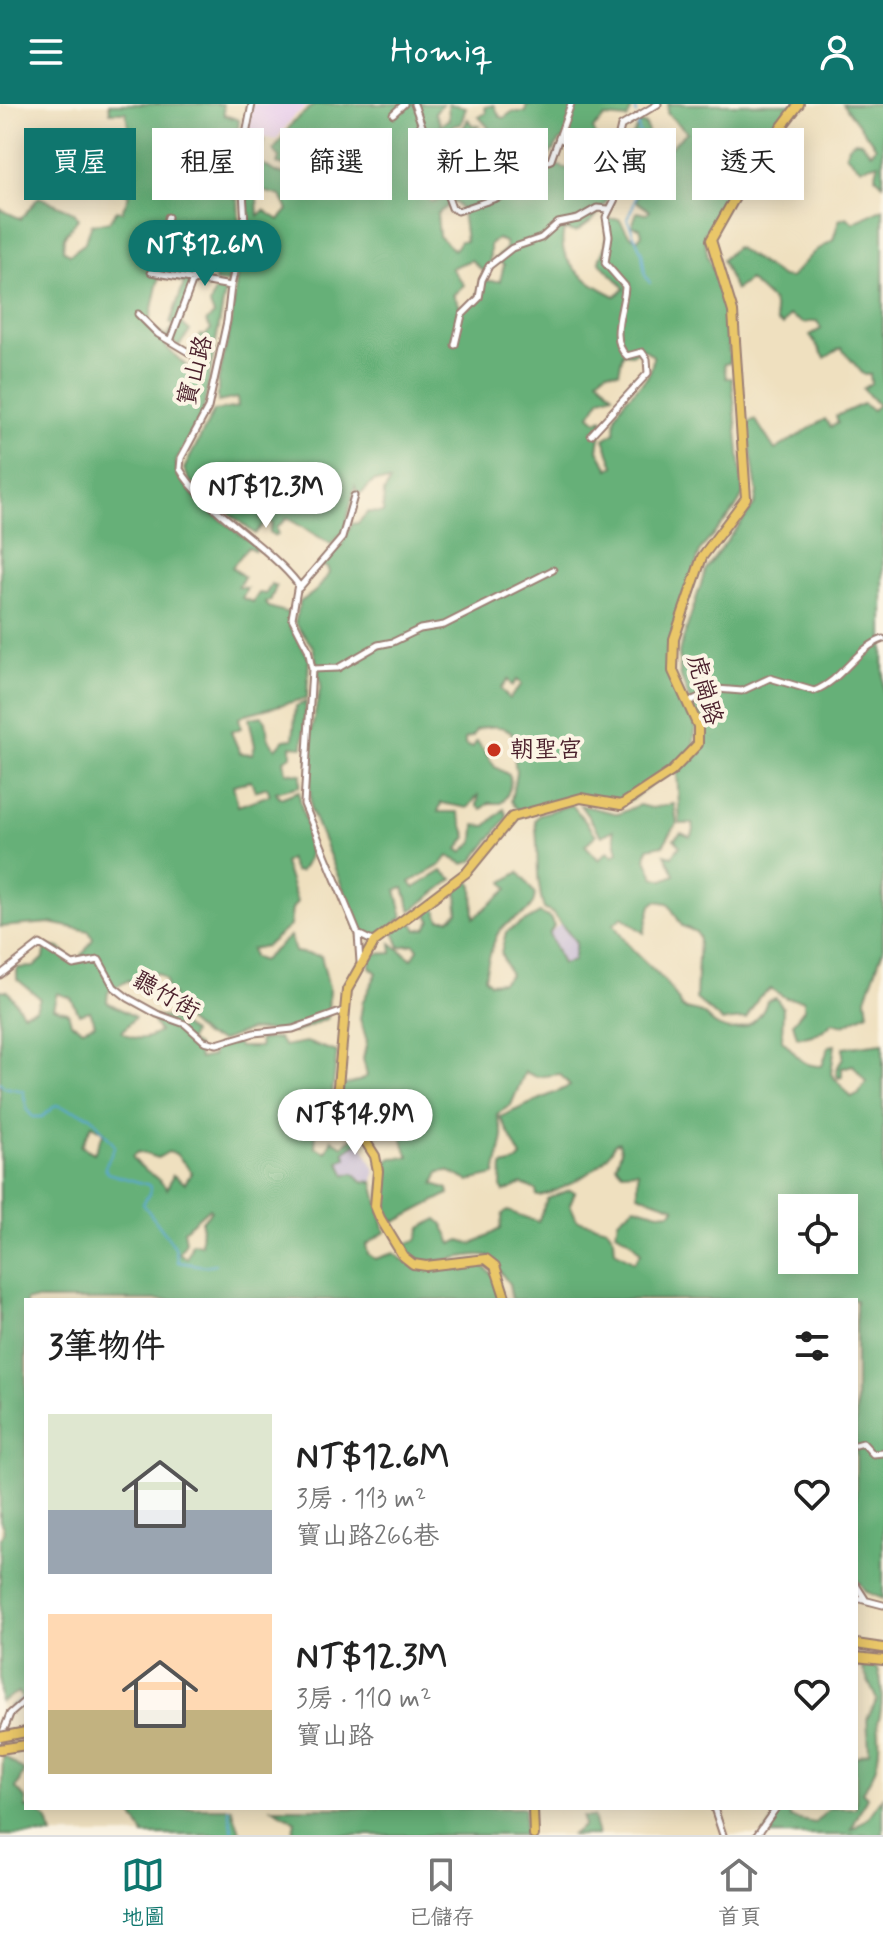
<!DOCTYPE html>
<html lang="zh-TW">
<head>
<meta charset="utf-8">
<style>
  :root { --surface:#fff; --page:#f2f2f2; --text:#222; --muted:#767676; --line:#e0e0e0; --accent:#0f766e }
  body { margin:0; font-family:Mynerve,"LXGW WenKai TC",sans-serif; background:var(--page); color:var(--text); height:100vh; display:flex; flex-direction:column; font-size:30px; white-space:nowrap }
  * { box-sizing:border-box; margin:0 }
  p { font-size:26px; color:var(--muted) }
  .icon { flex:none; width:44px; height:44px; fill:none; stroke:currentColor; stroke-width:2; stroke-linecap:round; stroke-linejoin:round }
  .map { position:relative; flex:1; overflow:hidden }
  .details { position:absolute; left:24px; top:1194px; width:834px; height:512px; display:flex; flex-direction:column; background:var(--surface); border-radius:0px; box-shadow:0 4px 20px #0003 }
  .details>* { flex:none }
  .top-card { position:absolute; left:24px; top:24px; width:836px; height:72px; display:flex; gap:16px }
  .tools { position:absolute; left:778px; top:1090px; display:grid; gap:16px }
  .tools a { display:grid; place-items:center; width:80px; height:80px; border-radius:0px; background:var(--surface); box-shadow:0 4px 20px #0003; font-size:40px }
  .price { position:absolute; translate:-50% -68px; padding:0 18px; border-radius:28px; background:#fff; color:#222; font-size:26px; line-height:52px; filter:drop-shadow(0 2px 4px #0008) }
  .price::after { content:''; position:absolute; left:50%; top:48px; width:24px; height:18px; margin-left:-12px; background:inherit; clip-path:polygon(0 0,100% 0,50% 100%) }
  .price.selected { background:var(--accent); color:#fff }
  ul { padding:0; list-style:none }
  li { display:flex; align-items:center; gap:24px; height:200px; padding:0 24px }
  li span { display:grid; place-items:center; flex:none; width:224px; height:160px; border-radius:0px; color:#555 }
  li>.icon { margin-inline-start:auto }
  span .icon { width:96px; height:96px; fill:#fffc; stroke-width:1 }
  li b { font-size:34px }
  h2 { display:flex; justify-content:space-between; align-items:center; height:96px; padding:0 24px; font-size:34px }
  .chip { padding:0 28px; border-radius:0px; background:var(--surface); box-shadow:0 4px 20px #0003; font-size:28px; line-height:72px }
  .chip.selected { background:var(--accent); color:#fff }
  header { display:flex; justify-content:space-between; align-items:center; height:104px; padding:0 24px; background:var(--accent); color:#fff; font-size:36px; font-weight:600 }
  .tabs { display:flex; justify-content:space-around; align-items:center; height:112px; border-top:2px solid var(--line); background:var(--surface); font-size:22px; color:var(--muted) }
  .tabs a { display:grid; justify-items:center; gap:4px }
  .tabs .selected { color:var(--accent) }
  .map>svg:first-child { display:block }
  .built { fill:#ead1ec }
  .industrial { fill:#cabfd6 }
  .forest { fill:#66b078; stroke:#586852; stroke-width:2; fill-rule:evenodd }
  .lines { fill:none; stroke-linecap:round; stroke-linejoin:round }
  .stream { stroke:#5aa7d3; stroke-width:2 }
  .minor-casing { stroke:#9c8075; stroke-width:9 }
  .major-casing { stroke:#9c8075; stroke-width:12 }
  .minor { stroke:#fff; stroke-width:5 }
  .major { stroke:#eac769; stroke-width:8 }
  .major-bridge-casing { stroke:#9c8075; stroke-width:12; stroke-linecap:butt }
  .major-bridge { stroke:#eac769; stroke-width:8 }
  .poi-dot { fill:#c8321e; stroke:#fcf5e5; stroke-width:3 }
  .labels { text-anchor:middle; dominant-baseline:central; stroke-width:8; stroke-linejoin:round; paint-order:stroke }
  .street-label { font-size:24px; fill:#4a1f2b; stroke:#fcf5e5 }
  .poi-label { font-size:24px; fill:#4a1f2b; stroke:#fcf5e5; text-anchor:start }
</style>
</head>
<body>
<header><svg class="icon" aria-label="menu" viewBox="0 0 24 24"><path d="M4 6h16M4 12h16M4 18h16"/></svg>Homiq<svg class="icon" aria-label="person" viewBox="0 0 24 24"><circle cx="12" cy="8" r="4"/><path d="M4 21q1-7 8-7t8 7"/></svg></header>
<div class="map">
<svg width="883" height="1731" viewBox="0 0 883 1731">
  <rect width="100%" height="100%" fill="#fcf5e5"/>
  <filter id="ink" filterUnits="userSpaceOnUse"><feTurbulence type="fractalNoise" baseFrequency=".0125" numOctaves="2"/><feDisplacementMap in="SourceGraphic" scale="16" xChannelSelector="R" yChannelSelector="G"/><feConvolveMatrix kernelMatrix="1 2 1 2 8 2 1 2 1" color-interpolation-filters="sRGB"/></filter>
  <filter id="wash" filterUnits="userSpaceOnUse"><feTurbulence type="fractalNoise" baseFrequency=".006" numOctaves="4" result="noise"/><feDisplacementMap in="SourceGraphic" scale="32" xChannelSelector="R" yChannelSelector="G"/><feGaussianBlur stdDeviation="1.8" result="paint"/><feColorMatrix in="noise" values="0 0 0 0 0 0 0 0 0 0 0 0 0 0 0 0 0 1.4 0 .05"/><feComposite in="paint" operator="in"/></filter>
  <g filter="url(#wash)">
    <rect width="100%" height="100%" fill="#efe0bf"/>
    <path class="built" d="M252 0H311L294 12 276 36 246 30Z"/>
    <path class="industrial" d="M561 819 576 838V852L568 861H563L554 848 549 830Z
      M360 1037 375 1066 373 1078 346 1071 338 1058 346 1054 343 1049Z"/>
    <path class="forest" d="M109 0H223L224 11 239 16 235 54 237 81 230 84 232 93 238 96 239 120 228 179 215 178 221 125 212 121 203 136 213 141 205 181 195 177 181 219 190 227 179 242 171 237 166 243 193 268 197 258 189 252 200 231 205 232 211 225 206 218 214 211 210 201 215 186 225 188 203 309 176 357C176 389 233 423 256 443L255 447 248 443 232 463 244 473 238 483 247 484 242 494 253 498 259 489 266 490 271 480 276 483 270 497 265 498 268 503 289 509V522L309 554 307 594 246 610 239 614 241 624 231 628 240 649 252 650 255 642 249 614 262 612 266 617 268 634 276 645 284 636 293 635 296 602 306 598 303 643 291 642V652L284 656 286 668 301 670 300 682 276 688 280 694 299 687C300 715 323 740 300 768L294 767 289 755 284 759 297 798 292 805 290 822 266 842 251 845 253 853 262 857 290 832 295 848 321 852 329 884 328 914 294 929 290 923 277 927 250 926 221 937 204 932 179 910V899L172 898 173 891 167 887 166 876 157 869 148 870 144 886 129 876 108 888 107 898 135 913 122 928C135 937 146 936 159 928L151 914C167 908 180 920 192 929L189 937 197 942 199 955 212 952 216 942 236 939 239 943H260L259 936 278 934 284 942 306 938 337 948 332 991 322 989 309 994 305 1005 289 1008 280 1022 285 1028 290 1018 310 1016V1006L334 999 348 1019 334 1027 323 1018 316 1026 315 1043 326 1048 332 1035 343 1042 356 1031 360 1037 344 1048 347 1054 339 1058 346 1071 354 1069 362 1077 373 1078 385 1128 366 1141 368 1150 375 1155 394 1149C421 1174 446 1160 478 1157L495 1173 503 1196H26V1605L10 1602 22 1595 18 1588 0 1598V1437L4 1426 0 1416V886L8 887 23 909 36 905 40 894 17 875V864L34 863 44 854 46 842 59 844 74 857 79 856 93 835 89 827 50 819 0 823V105L21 115 39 93 74 108 78 115 64 133 63 146 70 150 84 140 92 120 109 118 116 107 122 108 129 91 115 82 119 74 108 71 116 45 112 28H129L126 8H110ZM170 122 188 128 172 173 184 179 170 219 174 222 167 233 148 223ZM251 677 255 687 267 683 270 691 238 702 233 681ZM57 889 71 894 79 910 90 907 95 920 83 925 71 919 68 908 53 904ZM92 1021 104 1028 94 1049 81 1042ZM138 1048 158 1054 168 1048 176 1050 192 1068 185 1079 173 1071 167 1085C156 1069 139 1066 132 1052ZM209 1104 211 1107 202 1117 201 1141 192 1139 187 1154 179 1149 186 1138 184 1126Z
      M315 0H443L435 8 441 21 449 15 448 0 466 3 461 20 452 22 451 30 460 31 468 15 472 21 479 22 465 34 478 50 486 40 480 35 489 24 479 13 486 9 485 3 494 1 500 13 504 14 512 8H526V0H629L631 7 627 15 605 13 593 25 596 33 617 40 598 50 581 45 568 34 560 37 547 55 536 50 526 35 505 41C498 55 504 81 514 92 526 86 544 61 554 61 562 62 571 67 579 69L588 84 608 86 609 94 594 115 576 128 564 126C554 161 593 181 615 192L624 185C617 172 606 169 599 156L606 140 607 115H619L628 129 637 136 642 130 640 124 632 122 637 108 646 110 650 107 636 97 641 81 633 72 622 82 615 76 616 60 640 19 646 21 650 36 667 46 687 28 667 9 668 0H796L753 51 704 131 708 153 724 195 730 259 724 260 726 274H732L743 391 735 405 701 445 668 543 674 580 696 623 693 645 631 696 616 699 599 692H583L518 706 511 697 516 669 512 629C503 620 487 622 476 626L473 632 465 635V641L472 644 477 637 495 663 509 671C513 679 508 693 501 699H489L482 705 477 701 479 690 468 704 441 699 438 708H458L467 733 458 745 462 748 474 738 475 721 486 722 504 705 507 713 473 757 464 760 448 752 441 761 410 778 414 784 442 767 453 775 411 807 404 784 396 786 403 813 372 835 360 826 311 706 308 642 321 581 313 543 295 519 300 498C315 488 318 487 329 469L327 463 320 462 342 441 352 420 358 419 368 408 383 409 384 388 390 378 374 377 362 389H358L355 382 344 428 331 440 287 414 276 424 278 431 275 432 269 428 272 420 265 410 260 414 264 419 255 430 190 377 184 365 214 307 238 303 237 294 218 298V278L231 221 247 90 257 93 258 112 264 106 279 116 288 106 281 92 247 83C238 67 243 49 247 33L264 36 260 58 275 68 288 71 291 64 277 60 279 54 274 46 293 18ZM428 79H442L445 85 441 96 431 98 422 85ZM455 97 462 107 466 137H460L454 146 439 132 437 110ZM497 135 505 138 506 145 495 155 504 161 500 177H482L475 198 462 205 453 191 464 181 451 164 471 156 484 168 490 161V140ZM643 244 653 252C653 281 626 286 617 309 614 316 616 321 615 328L604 335 614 362 609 365 598 346 603 315 597 317 590 311 601 294 613 290 598 274 607 267 619 268 623 249 632 250ZM508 576 512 582 517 576 522 580 509 595 501 585Z
      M843 0H883V80L875 72 879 59 860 64 846 51 848 42 855 37 861 38 871 49 876 43Z
      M883 104V845L866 894 868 909 844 921 832 918C823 929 811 933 797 933L793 919 804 905V896L786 894 771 885 759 893 746 915 722 917 696 895 699 833 696 828 682 822 668 799 656 797 651 801 644 829 622 813 614 820C633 856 664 865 682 904 689 907 694 906 701 909 707 912 710 918 716 921 738 934 761 918 767 897L776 894 783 904 782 936C797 949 800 963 822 962L829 942 835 941 831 970 851 993 858 991 866 978 853 961 842 964V973L838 974 836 966 843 954V944L883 939V1495L866 1488 856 1475V1196H512L509 1180 489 1152C465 1145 415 1175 406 1140L417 1136 421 1124 437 1115 443 1120 452 1140 460 1136 472 1140 500 1125 503 1110 508 1107 538 1118 547 1095 569 1086 575 1088 570 1100 577 1116 607 1124 614 1134 615 1147 634 1158 641 1149 631 1137 616 1128 618 1116 635 1102 659 1109 671 1108 675 1103 638 1090V1067L622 1068 616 1061 621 1047 619 1038 614 1040C610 1061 558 1090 537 1092L536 1086 522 1080 504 1088 501 1083 502 1062 515 1059 521 1053 500 1013 570 982 560 970 537 973 525 968 511 1001 497 1010 503 1033 495 1071 469 1077 448 1067 439 1068 434 1080 448 1085 449 1090 395 1118C375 1106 381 1077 387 1058L392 1054 409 1053 401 1032V1022L368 1034C357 1018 339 1000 342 981L359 977 367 972 363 955 367 937 360 915 363 897 377 869 370 863V854L374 850 392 849 391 839 412 855 418 845 414 840 400 843 394 828 407 819H413L417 826 426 824 431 816 427 809 434 801 440 815H450L458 808 457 784 460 779 469 777 473 782 474 814 508 785 503 778 519 768 535 790C533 813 514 811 501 825 494 832 486 863 485 874L490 879 502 878 510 871 501 849 506 828 540 809 550 814 554 822 549 830 562 860 573 857 576 838 552 809 544 805C534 771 540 749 535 716L540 710 572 701 596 731 585 741 599 756 608 747 613 752 618 748 613 726 602 732 580 701 619 710 639 701 652 704 674 700 677 719 663 741 648 744 646 755 654 773 663 776 675 771 665 750 672 752 680 742 674 735 681 729 690 733 694 726 693 720H680L677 666 692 656 705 639 680 570 679 548 706 465 755 400 757 388 747 320 755 315 775 346 825 315 831 323 838 319 836 312 863 300 872 306 878 301 863 285 871 279 870 270H863L841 244 825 254 810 231 821 225 817 217 803 219 790 211 783 221 777 218 773 198 749 176 735 186 722 156 736 143 782 173 790 174 813 149 833 136 839 116 847 113 853 119ZM792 1104H844V1156H792Z
      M877 1563C883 1576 883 1605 878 1617 881 1645 880 1665 862 1688L867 1693 851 1726 868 1714 883 1693V1731H763L784 1704H789L790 1714 815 1719 830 1704H856V1653L869 1648 867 1615 877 1596 862 1564Z
      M3 1651 24 1667 16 1684 26 1695V1704H35L46 1715 52 1731H0Z
      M114 1704H232L241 1731H144L131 1709Z
      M272 1704H524V1731H292L295 1717Z
      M582 1713H593L598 1731H571L583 1722Z"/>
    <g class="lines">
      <path class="stream" d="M636 0V10
        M637 16 639 28 665 56 658 71 646 72 638 79 634 100 627 115 642 149 645 171 650 179
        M0 978 4 983 23 987 27 1006 33 1013H42L56 1001 91 1012 115 1042 105 1063 107 1069 149 1081 151 1086 143 1100 175 1143 178 1158 204 1162 215 1160
        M0 1623 4 1609 26 1592
        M229 1704 233 1731"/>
    </g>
  </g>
  <g filter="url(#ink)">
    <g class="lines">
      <defs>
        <path id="minor" d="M252 0 241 56 245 119 231 182 227 217 208 304 181 354 180 365C201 403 268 441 298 480L292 514 308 545 312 565 304 700 358 830 360 858
          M414 0 452 104 458 107 505 91 538 61 551 56 571 0
          M393 10 404 0
          M561 35 587 49 614 50
          M168 113 151 168 231 182
          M138 210 158 230 195 252 194 263
          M170 237 194 173 207 121
          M455 241 462 211 479 194 482 176 489 162 512 144 541 134 558 119 578 115 597 104 608 105
          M591 331 648 269 647 255 642 248 627 252C608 236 625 202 625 182L605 159 609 132 606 113 616 93 613 56 621 22 658 0
          M299 484 342 434 354 392
          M312 565 338 564 378 541 393 538 420 525 444 521 553 466
          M688 598 717 585 742 587 770 574 814 587C843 576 855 545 883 535
          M358 830 374 838
          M0 871 40 840 73 861 99 856 114 883 128 894 157 910 185 920 204 937 217 940 254 929 293 925 343 907
          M856 1341 863 1339 873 1350 883 1349
          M856 1481 865 1495
          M856 1494 883 1501
          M1 1633 10 1610 26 1596
          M597 1704H599
          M714 1704 723 1731
          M757 1731 776 1704"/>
        <path id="major" d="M506 1196 495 1162 486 1155 426 1162 413 1160 403 1152 380 1114 375 1102 378 1067 375 1052 337 993 347 886 374 838 467 768 512 713 581 694 621 701 671 668 698 640V622L673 567 674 535 702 453 746 394 733 208 711 136 755 58 799 0
          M856 1540 883 1544
          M856 1553 883 1556
          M0 1645 26 1641
          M533 1704 534 1731"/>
      </defs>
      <use href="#minor" class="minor-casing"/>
      <use href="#major" class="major-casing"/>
      <use href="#minor" class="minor"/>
      <use href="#major" class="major"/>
      <defs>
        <path id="major-bridge" d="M0 1633 26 1628"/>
      </defs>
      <use href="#major-bridge" class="major-bridge-casing"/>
      <use href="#major-bridge" class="major-bridge"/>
    </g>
  </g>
  <circle class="poi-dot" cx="494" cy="646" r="8"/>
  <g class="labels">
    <g class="street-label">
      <text transform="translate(196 267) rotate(-75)">寶山路</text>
      <text transform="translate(704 586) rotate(74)">虎崗路</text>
      <text transform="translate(166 892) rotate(30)">聽竹街</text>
    </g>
    <g class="poi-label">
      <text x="510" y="646">朝聖宮</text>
    </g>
  </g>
</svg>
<div class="tools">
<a><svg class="icon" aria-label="locate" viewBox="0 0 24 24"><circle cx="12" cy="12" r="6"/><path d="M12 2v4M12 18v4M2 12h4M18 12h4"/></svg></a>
</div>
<b class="price selected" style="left:205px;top:184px">NT$12.6M</b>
<b class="price" style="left:266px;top:426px">NT$12.3M</b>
<b class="price" style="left:355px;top:1053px">NT$14.9M</b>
<div class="top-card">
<a class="chip selected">買屋</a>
<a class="chip">租屋</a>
<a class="chip">篩選</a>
<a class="chip">新上架</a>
<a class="chip">公寓</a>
<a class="chip">透天</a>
</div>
<section class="details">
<h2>3筆物件<svg class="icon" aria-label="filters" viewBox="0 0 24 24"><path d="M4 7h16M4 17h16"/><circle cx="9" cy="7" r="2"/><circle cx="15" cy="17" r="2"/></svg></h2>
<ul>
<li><span style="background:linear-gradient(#dfe7d0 60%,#9aa5b1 0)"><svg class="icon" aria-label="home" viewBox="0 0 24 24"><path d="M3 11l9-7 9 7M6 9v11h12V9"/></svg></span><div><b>NT$12.6M</b><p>3房 · 113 m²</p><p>寶山路266巷</p></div><svg class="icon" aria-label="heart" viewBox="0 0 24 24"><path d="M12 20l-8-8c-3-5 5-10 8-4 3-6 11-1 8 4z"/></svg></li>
<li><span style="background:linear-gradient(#ffd9b3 60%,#c2b280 0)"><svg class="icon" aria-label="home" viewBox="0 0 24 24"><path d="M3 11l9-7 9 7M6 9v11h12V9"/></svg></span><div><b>NT$12.3M</b><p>3房 · 110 m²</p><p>寶山路</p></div><svg class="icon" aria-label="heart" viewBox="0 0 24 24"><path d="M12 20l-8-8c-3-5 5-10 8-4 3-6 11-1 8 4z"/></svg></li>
</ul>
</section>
</div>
<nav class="tabs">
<a class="selected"><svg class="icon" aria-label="map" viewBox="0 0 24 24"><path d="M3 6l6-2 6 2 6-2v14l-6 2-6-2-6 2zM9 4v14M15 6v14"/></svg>地圖</a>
<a><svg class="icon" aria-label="saved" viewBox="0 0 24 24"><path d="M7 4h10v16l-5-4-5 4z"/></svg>已儲存</a>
<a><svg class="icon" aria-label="home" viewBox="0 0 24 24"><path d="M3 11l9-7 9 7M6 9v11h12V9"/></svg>首頁</a>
</nav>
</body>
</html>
